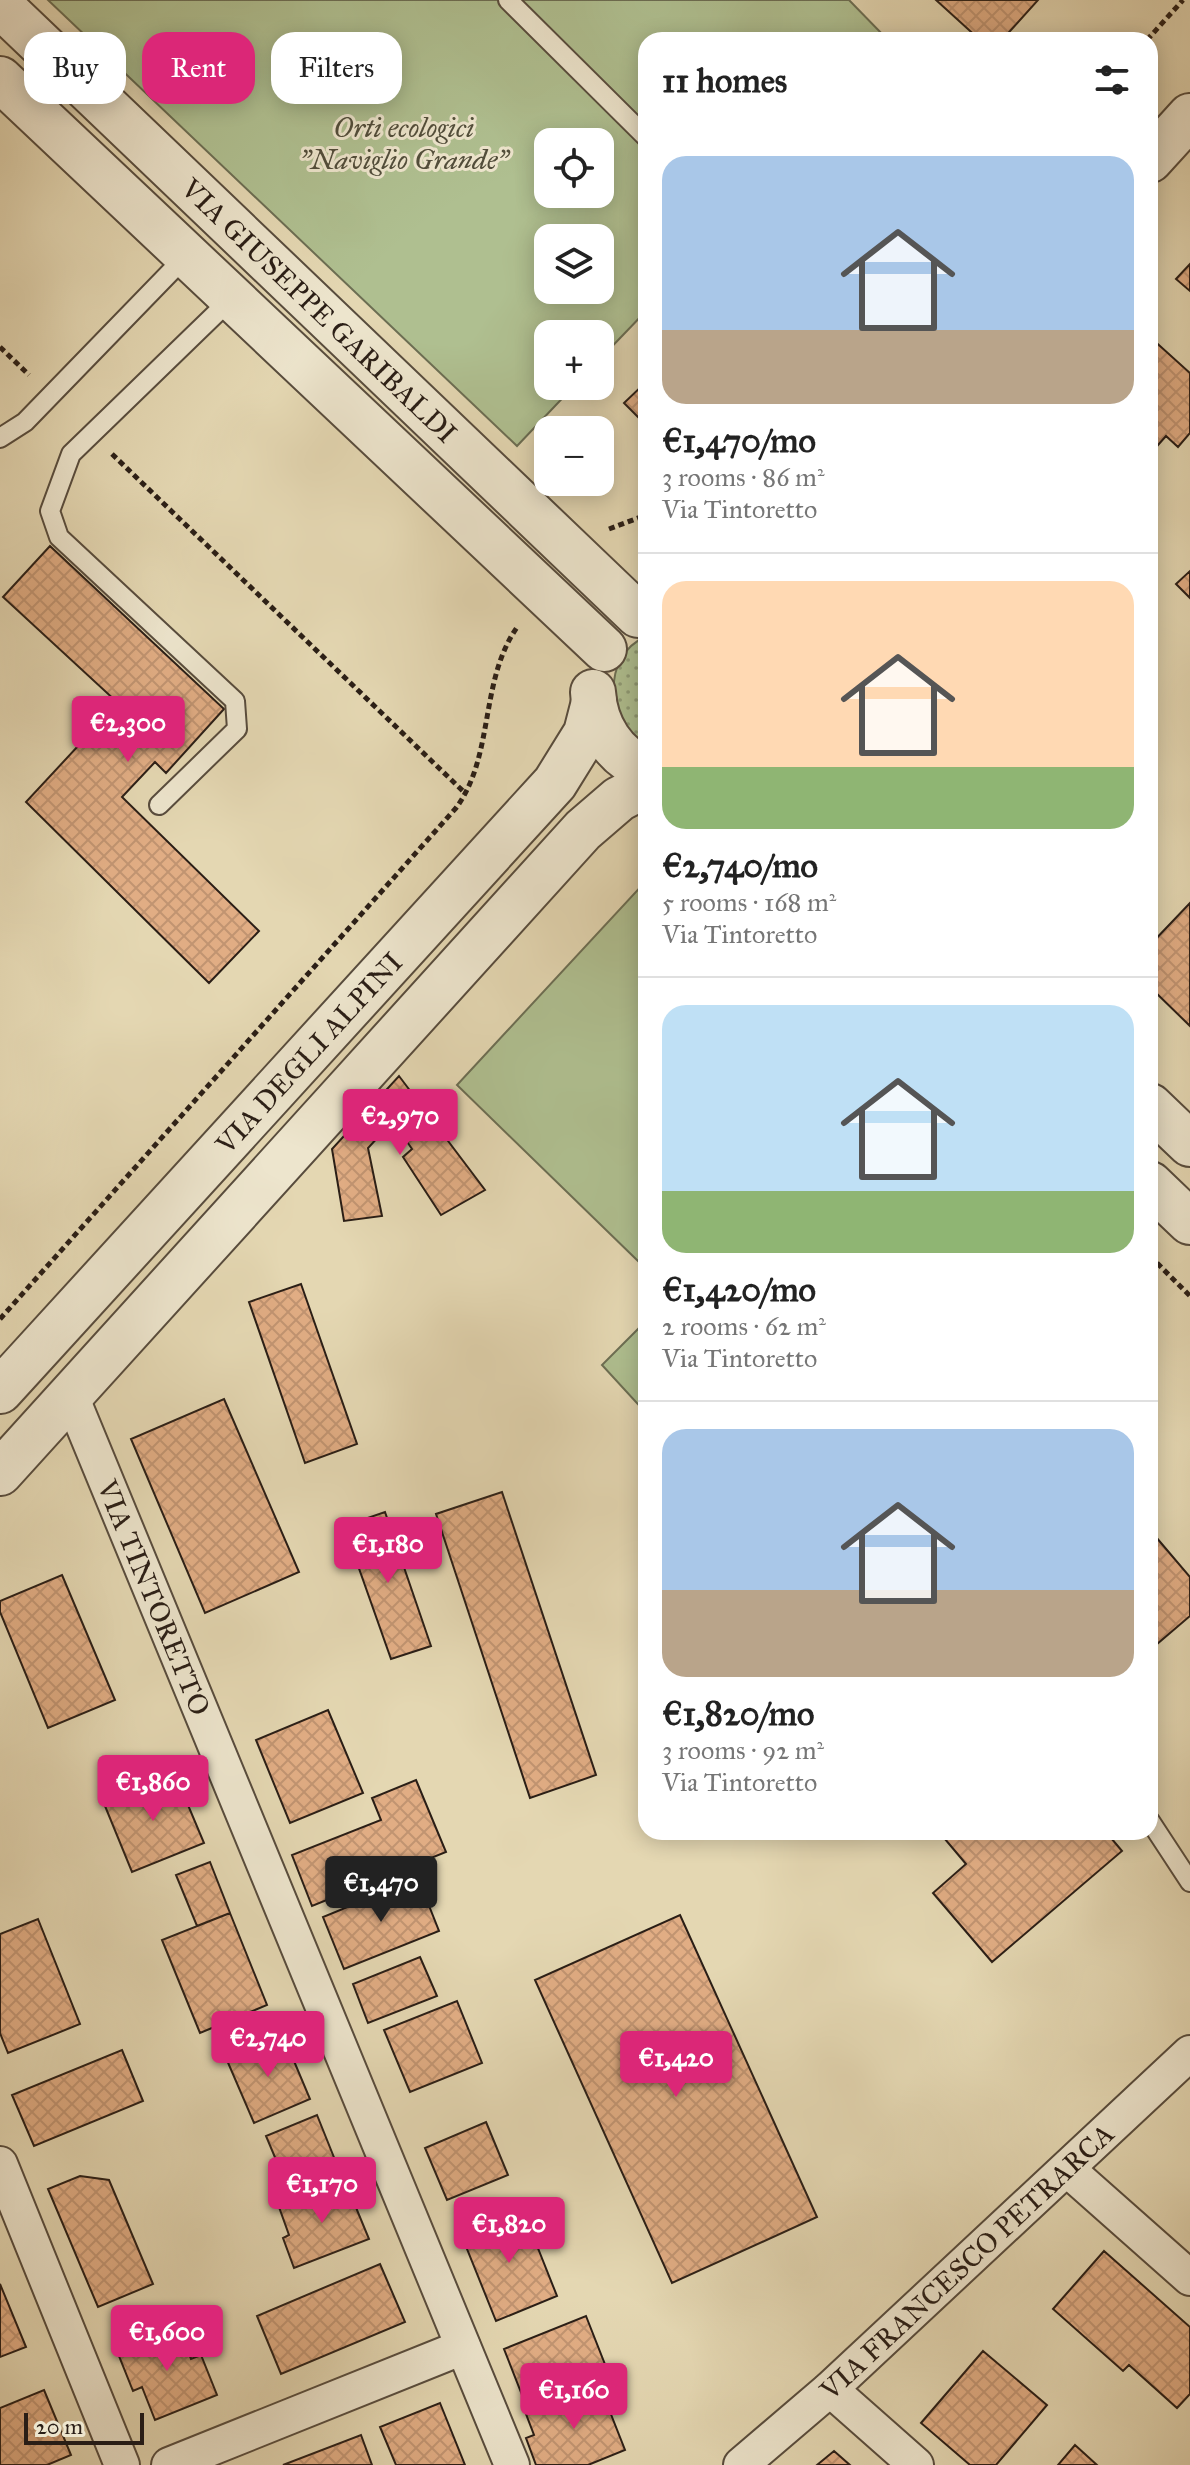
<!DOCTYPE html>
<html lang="en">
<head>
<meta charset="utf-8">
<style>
  :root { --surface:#fff; --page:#f2f2f2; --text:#222; --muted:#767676; --line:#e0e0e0; --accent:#db2777 }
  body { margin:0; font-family:"IM FELL Great Primer",serif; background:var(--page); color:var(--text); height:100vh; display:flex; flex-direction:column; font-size:30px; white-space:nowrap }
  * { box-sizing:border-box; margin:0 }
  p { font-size:26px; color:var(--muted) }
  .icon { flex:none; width:44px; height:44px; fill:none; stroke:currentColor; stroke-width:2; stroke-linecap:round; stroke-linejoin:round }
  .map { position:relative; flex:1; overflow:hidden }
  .side { position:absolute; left:638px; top:32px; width:520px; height:1808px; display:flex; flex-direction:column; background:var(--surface); border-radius:24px; box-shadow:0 4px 20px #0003 }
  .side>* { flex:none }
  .guide { position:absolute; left:24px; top:32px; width:494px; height:72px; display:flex; gap:16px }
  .controls { position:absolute; left:534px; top:128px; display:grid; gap:16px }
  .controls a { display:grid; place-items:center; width:80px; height:80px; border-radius:16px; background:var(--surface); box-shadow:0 4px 20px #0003; font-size:40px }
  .scale { position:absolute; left:24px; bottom:20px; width:120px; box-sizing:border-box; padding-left:8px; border:4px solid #2a1e16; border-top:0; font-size:22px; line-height:28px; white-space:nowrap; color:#2a1e16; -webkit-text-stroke:6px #ede5cd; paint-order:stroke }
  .price { position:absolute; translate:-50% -68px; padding:0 18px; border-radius:8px; background:var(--accent); color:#fff; font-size:26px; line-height:52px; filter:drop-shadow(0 2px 4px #0008) }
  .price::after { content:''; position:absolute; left:50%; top:48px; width:24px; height:18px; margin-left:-12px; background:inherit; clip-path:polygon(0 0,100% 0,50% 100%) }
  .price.active { background:#222; color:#fff }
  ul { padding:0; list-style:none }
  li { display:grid; align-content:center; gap:16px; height:424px; padding:0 24px }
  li+li { border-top:2px solid var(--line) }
  li span { display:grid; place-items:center; height:248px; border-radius:24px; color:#555 }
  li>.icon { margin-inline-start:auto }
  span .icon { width:144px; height:144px; fill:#fffc; stroke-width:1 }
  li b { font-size:34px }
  h2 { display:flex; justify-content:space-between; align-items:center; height:96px; padding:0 24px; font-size:34px }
  .chip { padding:0 28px; border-radius:24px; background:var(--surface); box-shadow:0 4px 20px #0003; font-size:28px; line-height:72px }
  .chip.active { background:var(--accent); color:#fff }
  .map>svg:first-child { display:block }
  .grass { fill:url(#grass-dots); stroke:#6c6e53; stroke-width:2 }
  .garden { fill:#afbf90; stroke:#6c6e53; stroke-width:2; fill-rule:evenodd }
  .building { fill:url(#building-cross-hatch); stroke:#2a1e16; stroke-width:2 }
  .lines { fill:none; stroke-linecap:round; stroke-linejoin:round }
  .service-casing { stroke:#584c3d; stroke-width:22 }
  .minor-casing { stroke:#584c3d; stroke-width:38 }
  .tertiary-casing { stroke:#584c3d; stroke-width:48 }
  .path { stroke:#2a1e16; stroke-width:5; stroke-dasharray:6 4; stroke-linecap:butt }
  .service { stroke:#ede5cd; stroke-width:18 }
  .minor { stroke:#ede5cd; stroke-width:34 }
  .tertiary { stroke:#ede5cd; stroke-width:44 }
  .labels { text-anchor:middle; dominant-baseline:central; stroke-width:6; stroke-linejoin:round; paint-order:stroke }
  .park-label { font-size:28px; font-style:italic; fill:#524e3b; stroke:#ede5cd }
  .street-label { font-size:28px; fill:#2a1e16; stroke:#ede5cd }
</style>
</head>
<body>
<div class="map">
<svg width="1190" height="2465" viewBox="0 0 1190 2465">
  <defs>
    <pattern id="grass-dots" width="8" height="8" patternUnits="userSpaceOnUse" patternTransform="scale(2)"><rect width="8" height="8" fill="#afbf90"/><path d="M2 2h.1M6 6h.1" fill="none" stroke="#8f9b75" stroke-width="1.8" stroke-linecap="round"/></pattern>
    <pattern id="building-cross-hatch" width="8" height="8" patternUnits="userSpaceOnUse" patternTransform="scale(2)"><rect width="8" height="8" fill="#e1ad84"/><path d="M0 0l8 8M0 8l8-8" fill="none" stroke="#c19471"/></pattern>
  </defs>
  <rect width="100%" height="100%" fill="#e4d7b2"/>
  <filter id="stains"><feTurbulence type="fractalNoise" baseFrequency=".0025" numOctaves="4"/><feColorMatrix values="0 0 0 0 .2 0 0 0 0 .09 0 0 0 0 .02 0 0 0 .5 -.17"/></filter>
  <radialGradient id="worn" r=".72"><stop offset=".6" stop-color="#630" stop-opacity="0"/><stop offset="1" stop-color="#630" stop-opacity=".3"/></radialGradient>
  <path class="grass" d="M646 636V745C606 721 600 658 646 636Z"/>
  <path class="garden" d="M48 0H849L888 40H646V311L600 359V334H548V386H574L517 446ZM548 142H600V194H548ZM548 238H600V290H548Z
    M646 881V1252L638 1261 457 1085Z
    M646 1321V1413L602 1365Z"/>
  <path class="building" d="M936 0H1038L1002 40H980Z
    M1190 264V291L1176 279Z
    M1150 337 1190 373V433L1178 447 1166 436 1150 454Z
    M646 382V425L624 403Z
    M50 546 224 709 166 773 155 762 122 797 259 931 209 983 26 802 118 703 3 597Z
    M1190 571V598L1176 584Z
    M1190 903V1026L1150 987V945Z
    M399 1076 485 1190 441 1215 403 1157 412 1149 393 1121 368 1148 382 1216 344 1221 332 1149Z
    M301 1284 357 1444 305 1463 249 1302Z
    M224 1399 299 1572 205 1613 131 1439Z
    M502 1492 596 1775 530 1798 436 1514Z
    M385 1512 431 1646 391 1659 344 1526Z
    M1150 1530 1190 1577V1616L1150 1650Z
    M62 1575 115 1700 48 1728 0 1612V1601Z
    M328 1710 363 1793 290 1823 256 1740Z
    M158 1774 165 1792 180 1786 204 1843 132 1872 105 1806 132 1795 128 1786Z
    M416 1780 446 1852 312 1906 292 1855 381 1820 372 1798Z
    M939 1832H1106L1122 1851 992 1962 933 1893 966 1864Z
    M210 1862 230 1913 197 1926 176 1875Z
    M418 1878 439 1931 344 1969 323 1917Z
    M230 1913 267 2005 200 2033 162 1940Z
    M680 1915 817 2217 672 2283 535 1980Z
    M38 1919 80 2024 8 2053 0 2033V1934Z
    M420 1957 437 1996 368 2023 353 1984Z
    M457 2001 482 2063 410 2092 384 2030Z
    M283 2035 310 2099 254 2123 226 2058Z
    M122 2050 143 2101 34 2146 12 2095Z
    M317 2115 337 2165 287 2186 266 2136Z
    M486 2122 508 2175 447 2200 425 2148Z
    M80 2176 109 2180 153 2284 98 2307 48 2189Z
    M345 2181 369 2239 294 2268 283 2238 289 2235 279 2207Z
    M522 2208 557 2296 496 2321 461 2234Z
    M1104 2251 1190 2327V2394L1177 2408 1129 2365 1123 2371 1053 2309Z
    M380 2264 405 2322 281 2374 257 2316Z
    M0 2284 26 2347 0 2357Z
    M586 2316 606 2367 524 2400 504 2349Z
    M178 2327 191 2359 201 2355 217 2395 155 2420 142 2387 133 2391 117 2351Z
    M983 2351 1047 2405 996 2465H970L921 2423Z
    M599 2384 625 2450 588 2465H536L526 2438 534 2435 526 2414Z
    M44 2390 71 2455 47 2465H0V2408Z
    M440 2403 465 2465H396L380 2427Z
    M361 2435 372 2465H283Z
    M1075 2445 1097 2465H1058Z
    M834 2451 850 2465H817Z"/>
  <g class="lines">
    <defs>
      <path id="service" d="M508 0 646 137
        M0 438 25 422 186 256
        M159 805 237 729 235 701 59 537 50 511 71 454 231 299
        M1150 1821 1190 1882"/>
      <g id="minor">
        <path id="s1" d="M71 1396 512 2465"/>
        <path d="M0 2164 122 2465"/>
        <path d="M1067 2169 1190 2278"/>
        <path d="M830 2389 916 2465"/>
        <path d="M169 2465 463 2347"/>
        <path id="s2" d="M741 2465 830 2389 1190 2053"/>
      </g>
      <g id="tertiary">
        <path id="s3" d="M0 5 638 615"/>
        <path d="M0 79 604 649"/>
        <path d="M1150 160 1190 116"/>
        <path d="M593 692C595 726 614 757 646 769"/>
        <path d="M1150 1106 1190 1144"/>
        <path d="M1150 1184 1190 1222"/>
        <path id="s4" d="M0 1391 555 783 586 733 594 702"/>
        <path d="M0 1473 583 830 619 799 646 785"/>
      </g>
    </defs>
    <use href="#service" class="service-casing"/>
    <use href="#minor" class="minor-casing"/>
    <use href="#tertiary" class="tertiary-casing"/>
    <path class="path" d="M1147 40 1183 0
      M0 347 29 375
      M112 454 466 794
      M609 529 646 515
      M1150 1256 1190 1296
      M0 1319 456 808C495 755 479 680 518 626"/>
    <use href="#service" class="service"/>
    <use href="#minor" class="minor"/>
    <use href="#tertiary" class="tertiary"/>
  </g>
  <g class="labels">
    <g class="park-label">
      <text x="404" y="127">Orti ecologici<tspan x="404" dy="32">"Naviglio Grande"</tspan></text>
    </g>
    <g class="street-label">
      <text stroke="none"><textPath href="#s3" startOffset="442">VIA GIUSEPPE GARIBALDI</textPath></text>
      <text stroke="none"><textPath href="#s4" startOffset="458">VIA DEGLI ALPINI</textPath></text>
      <text stroke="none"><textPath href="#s1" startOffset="218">VIA TINTORETTO</textPath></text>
      <text stroke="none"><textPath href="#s2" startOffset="304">VIA FRANCESCO PETRARCA</textPath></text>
    </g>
  </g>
  <rect width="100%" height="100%" filter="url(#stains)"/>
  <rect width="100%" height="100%" fill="url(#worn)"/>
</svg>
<div class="controls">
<a><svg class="icon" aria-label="locate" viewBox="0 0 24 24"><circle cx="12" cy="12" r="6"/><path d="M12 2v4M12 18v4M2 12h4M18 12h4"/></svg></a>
<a><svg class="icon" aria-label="layers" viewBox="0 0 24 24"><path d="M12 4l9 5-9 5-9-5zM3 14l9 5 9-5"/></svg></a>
<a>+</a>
<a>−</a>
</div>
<div class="scale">20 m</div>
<b class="price" style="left:128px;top:764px">€2,300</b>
<b class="price" style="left:400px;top:1157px">€2,970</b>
<b class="price" style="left:388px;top:1585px">€1,180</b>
<b class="price" style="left:153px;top:1823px">€1,860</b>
<b class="price active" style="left:381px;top:1924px">€1,470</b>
<b class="price" style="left:268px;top:2079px">€2,740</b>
<b class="price" style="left:676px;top:2099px">€1,420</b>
<b class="price" style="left:322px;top:2225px">€1,170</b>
<b class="price" style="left:509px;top:2265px">€1,820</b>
<b class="price" style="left:167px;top:2373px">€1,600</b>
<b class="price" style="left:574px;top:2431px">€1,160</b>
<div class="guide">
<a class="chip">Buy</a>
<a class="chip active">Rent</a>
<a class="chip">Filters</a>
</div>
<section class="side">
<h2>11 homes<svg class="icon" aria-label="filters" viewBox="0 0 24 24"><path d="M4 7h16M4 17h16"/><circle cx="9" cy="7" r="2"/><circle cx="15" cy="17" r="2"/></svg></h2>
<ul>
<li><span style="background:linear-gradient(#a9c7e8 70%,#b9a48a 0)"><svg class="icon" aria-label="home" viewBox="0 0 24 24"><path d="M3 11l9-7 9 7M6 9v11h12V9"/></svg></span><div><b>€1,470/mo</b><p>3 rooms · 86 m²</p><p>Via Tintoretto</p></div></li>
<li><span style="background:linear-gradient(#ffd9b3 75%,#8fb573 0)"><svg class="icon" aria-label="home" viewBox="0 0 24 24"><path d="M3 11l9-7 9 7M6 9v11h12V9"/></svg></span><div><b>€2,740/mo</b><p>5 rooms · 168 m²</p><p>Via Tintoretto</p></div></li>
<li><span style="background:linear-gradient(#bfe0f5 75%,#8fb573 0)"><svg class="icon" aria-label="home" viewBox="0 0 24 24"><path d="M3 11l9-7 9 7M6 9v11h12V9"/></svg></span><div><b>€1,420/mo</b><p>2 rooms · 62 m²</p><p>Via Tintoretto</p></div></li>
<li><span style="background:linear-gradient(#a9c7e8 65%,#b9a48a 0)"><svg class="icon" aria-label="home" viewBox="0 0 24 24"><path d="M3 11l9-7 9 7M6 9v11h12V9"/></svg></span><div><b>€1,820/mo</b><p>3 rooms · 92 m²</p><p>Via Tintoretto</p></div></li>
</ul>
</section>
</div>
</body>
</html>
